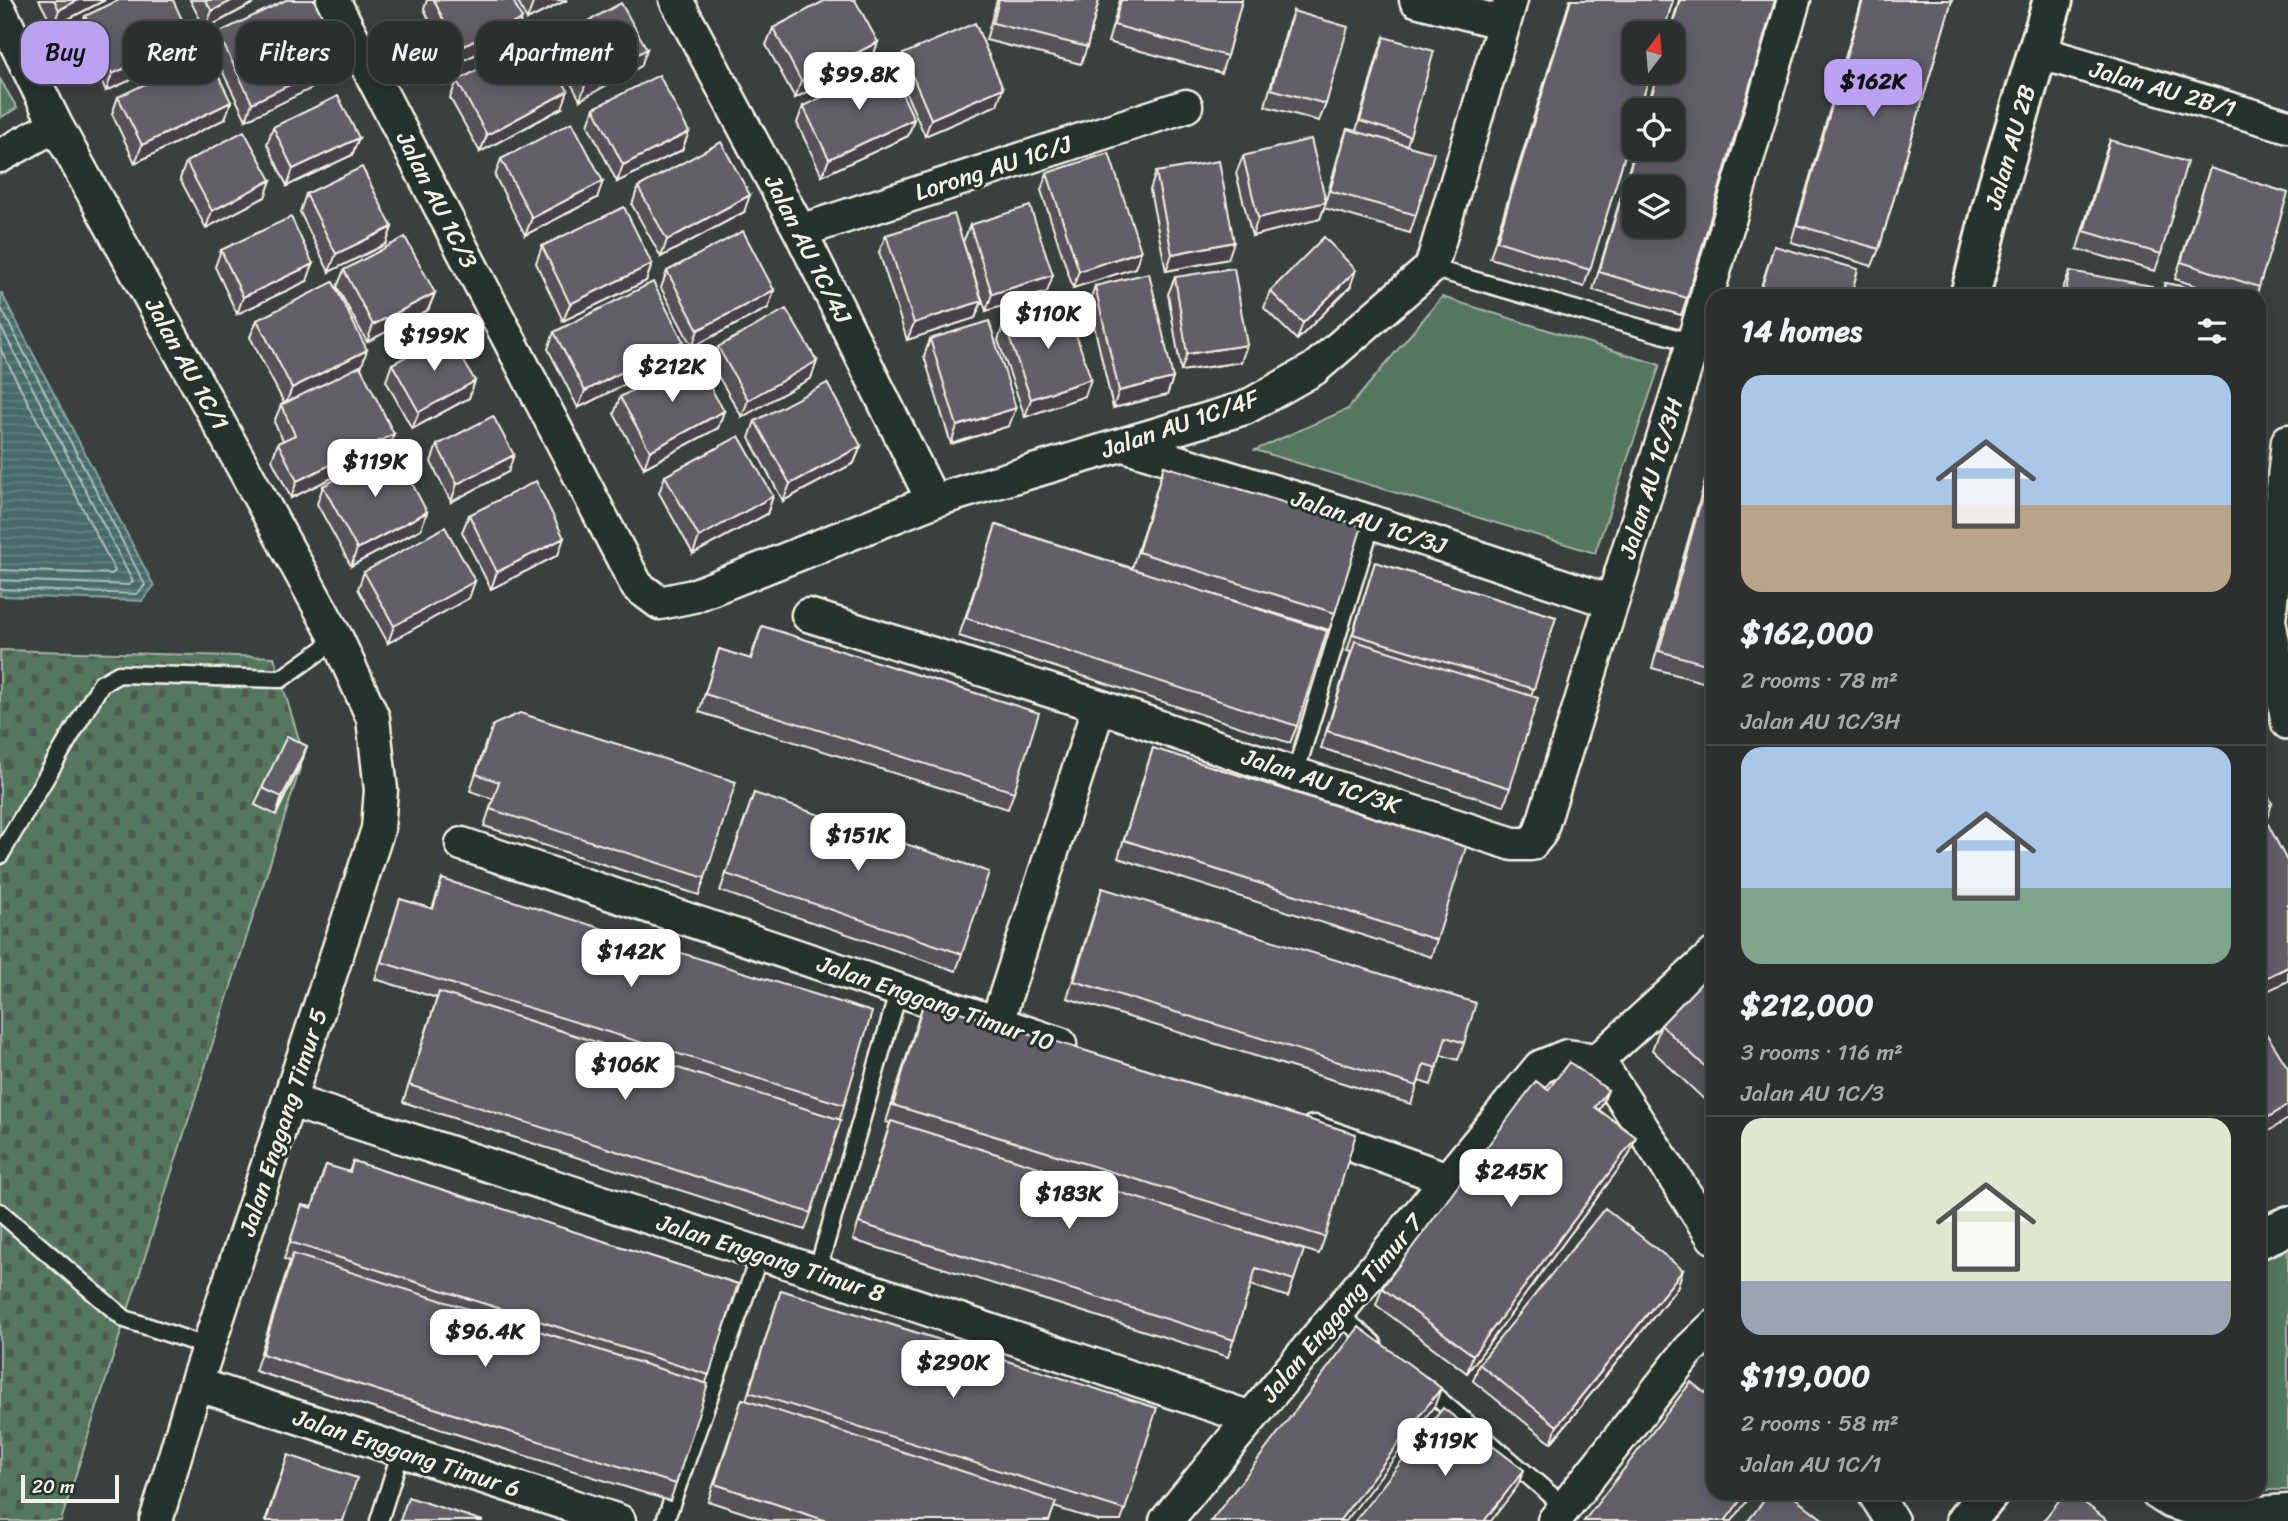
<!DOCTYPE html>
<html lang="en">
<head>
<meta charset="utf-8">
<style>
  :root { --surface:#2b302f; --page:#373c3b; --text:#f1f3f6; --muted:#a6a9aa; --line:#474b4b; --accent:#bca0f2 }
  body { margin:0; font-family:Sriracha,sans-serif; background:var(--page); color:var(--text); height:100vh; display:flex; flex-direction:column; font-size:26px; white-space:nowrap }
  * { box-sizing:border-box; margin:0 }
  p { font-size:23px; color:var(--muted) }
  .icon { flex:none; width:38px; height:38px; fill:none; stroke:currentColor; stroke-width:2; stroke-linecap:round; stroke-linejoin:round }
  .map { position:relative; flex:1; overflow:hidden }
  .panel { position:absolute; left:1706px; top:289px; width:560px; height:1211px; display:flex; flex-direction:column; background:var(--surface); border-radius:21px; box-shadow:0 4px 18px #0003,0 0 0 2px var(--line) }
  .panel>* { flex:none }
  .top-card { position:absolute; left:21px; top:21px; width:665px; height:63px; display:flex; gap:14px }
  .needle { width:46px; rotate:16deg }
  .buttons { position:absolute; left:1622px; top:21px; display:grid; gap:14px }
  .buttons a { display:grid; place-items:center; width:63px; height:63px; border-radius:14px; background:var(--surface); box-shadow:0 4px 18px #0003,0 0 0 2px var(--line); font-size:35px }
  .scale { position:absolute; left:21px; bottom:18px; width:98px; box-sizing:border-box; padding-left:7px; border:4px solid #f4f1e8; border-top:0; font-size:19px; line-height:24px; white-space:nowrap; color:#f4f1e8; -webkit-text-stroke:5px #26332d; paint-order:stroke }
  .price { position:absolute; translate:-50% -60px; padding:0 16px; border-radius:14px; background:#fff; color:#222; font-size:23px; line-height:46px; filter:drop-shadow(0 2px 4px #0008) }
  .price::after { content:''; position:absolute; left:50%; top:42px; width:21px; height:16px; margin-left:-10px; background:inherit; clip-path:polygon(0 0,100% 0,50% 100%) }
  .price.current { background:var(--accent); color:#111 }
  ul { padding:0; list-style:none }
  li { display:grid; align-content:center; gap:14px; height:371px; padding:0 35px }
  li+li { border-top:2px solid var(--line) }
  li span { display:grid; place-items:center; height:217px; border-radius:21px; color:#555 }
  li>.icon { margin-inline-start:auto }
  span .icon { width:126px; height:126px; fill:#fffc; stroke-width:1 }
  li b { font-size:30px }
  h2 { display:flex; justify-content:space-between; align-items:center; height:84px; padding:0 35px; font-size:30px }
  .chip { padding:0 24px; border-radius:21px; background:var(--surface); box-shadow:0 4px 18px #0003,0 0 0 2px var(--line); font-size:24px; line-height:63px }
  .chip.current { background:var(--accent); color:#111 }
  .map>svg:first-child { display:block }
  .cemetery { fill:url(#cemetery-stones); stroke:#a4b4a4; stroke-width:2 }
  .green { fill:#55765f; stroke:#a4b4a4; stroke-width:2 }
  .water { fill:url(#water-rules); stroke:#8ca19d; stroke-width:2 }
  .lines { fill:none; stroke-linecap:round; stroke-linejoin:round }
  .shore { stroke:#afbbb6; stroke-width:2 }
  .lane-casing { stroke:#f4f1e8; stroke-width:21 }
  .street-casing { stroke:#f4f1e8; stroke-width:37 }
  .secondary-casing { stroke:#f4f1e8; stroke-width:44 }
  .lane { stroke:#26332d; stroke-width:16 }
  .street { stroke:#26332d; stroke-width:32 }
  .secondary { stroke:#26332d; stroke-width:38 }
  .wall { fill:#565259; stroke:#f4f1e8; stroke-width:2 }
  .shaded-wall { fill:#464249; stroke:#f4f1e8; stroke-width:2 }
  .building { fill:#645f68; stroke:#f4f1e8; stroke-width:2; fill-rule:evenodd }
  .labels { text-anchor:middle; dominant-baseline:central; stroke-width:6; stroke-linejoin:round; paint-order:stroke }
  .street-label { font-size:24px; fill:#f4f1e8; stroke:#26332d }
</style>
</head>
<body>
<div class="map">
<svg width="2288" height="1521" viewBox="0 0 2288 1521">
  <defs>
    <pattern id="cemetery-stones" width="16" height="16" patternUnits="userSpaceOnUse" patternTransform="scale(1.75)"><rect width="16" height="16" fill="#55765f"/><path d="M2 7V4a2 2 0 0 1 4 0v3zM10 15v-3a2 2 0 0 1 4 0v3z" fill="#4e5d51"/></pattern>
    <pattern id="water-rules" width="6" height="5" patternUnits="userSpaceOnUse" patternTransform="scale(1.75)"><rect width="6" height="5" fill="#476b6b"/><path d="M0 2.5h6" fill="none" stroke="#628180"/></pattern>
  </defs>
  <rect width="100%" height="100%" fill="#39403f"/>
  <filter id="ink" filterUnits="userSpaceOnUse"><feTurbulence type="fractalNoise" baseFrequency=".0143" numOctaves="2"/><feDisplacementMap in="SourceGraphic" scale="14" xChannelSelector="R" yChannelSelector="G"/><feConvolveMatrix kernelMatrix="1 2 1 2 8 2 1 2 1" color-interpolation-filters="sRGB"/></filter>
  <g filter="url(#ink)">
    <path class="cemetery" d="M0 650 274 657 304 756 61 1521H0Z"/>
    <path class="green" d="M0 79 17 108 0 118Z
      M1442 297 1660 365 1595 553 1255 450 1348 409Z
      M2288 1247V1490H2259V1261Z"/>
    <path class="water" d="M1 292 154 586 142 601 0 596Z"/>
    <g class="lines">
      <path class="shore" d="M0 306 145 585 137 594 0 589
        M0 325 133 582 129 585 0 580
        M0 348 115 571 112 574 0 570"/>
      <defs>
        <path id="lane" d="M1431 268 1693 343
          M1295 774 1372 522
          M0 855 101 684 119 674 281 679 337 639
          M0 1212 125 1319 209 1347
          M817 1272 899 990
          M1337 1313 1373 1343
          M1422 1385 1565 1507
          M379 1521 401 1451
          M665 1521 760 1254"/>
        <path id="street" d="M333 0 637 586 660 603 693 596 933 501 1245 408 1314 369 1431 268 1511 0
          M676 0 800 231 933 501
          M1416 0 1504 23
          M0 11 56 125 337 639 373 718 381 790 378 829 196 1384 156 1521
          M2038 52 2288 126
          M0 156 56 125
          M800 231 1186 106
          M2288 441 2269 620 2288 723
          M1124 445 1372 522 1612 602
          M808 615 1099 706 1295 774 1513 844H1531L1540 833 1693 343 1794 0
          M462 844 1060 1044
          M997 1022 1099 706
          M1598 1060 1713 1237
          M291 1101 817 1272 1251 1418
          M1314 1132 1448 1179
          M196 1384 619 1521
          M1874 1493 1892 1521
          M2157 1493 2171 1502 2219 1516 2288 1511
          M1166 1521 1540 1067 1567 1056 1598 1060 1713 955
          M1554 1521 1690 1349 1713 1327"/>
        <path id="secondary" d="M1970 296 1998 185 2053 0
          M2259 1239 2288 1226
          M1966 1521 1989 1493"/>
      </defs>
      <use href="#lane" class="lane-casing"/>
      <use href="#street" class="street-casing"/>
      <use href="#secondary" class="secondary-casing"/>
      <use href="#lane" class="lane"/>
      <use href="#street" class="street"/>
      <use href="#secondary" class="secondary"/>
    </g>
    <path class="wall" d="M39 0H105L53 27Z
      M190 0H259L205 29Z
      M427 0H434L515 36 451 66 424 9Z
      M517 0H567L527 20Z
      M997 0H1099L1087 47 1081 64 986 40Z
      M1120 0H1242L1227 56 1221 73 1108 42Z
      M1570 0H1673L1584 287 1490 258Z
      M1679 0H1775L1687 298 1681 315 1593 290 1635 149H1673V110H1646L1658 72H1673V33H1669Z
      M1862 0H1952L1879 249 1872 266 1791 242Z
      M1293 11 1326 104 1319 121 1265 106 1287 28Z
      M85 16 191 39 185 56 106 91 79 33Z
      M773 28 878 42 872 59 795 98 766 45Z
      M218 33 343 59 337 76 246 120 212 50Z
      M561 36 647 49 641 66 580 100 554 53Z
      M1384 37 1410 136 1407 145 1416 215 1410 233 1324 208 1320 219 1252 236 1236 173 1243 156 1326 200 1341 146 1347 129 1356 131 1378 54Z
      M903 54 997 105 925 136 896 71Z
      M457 81 562 108 480 152 450 98Z
      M118 97 225 119 135 163 112 114Z
      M803 106 914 119 908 136 822 176 797 123Z
      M594 108 689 132 682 150 617 182 588 125Z
      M273 127 359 138 352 155 287 186 267 144Z
      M2110 140 2161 254 2155 271 2077 249 2104 157Z
      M501 159 597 198 525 235 495 176Z
      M186 162 271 180 265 197 206 228 180 179Z
      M2210 168 2259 287 2256 296H2161L2165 283 2221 294 2175 279Z
      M1156 172 1228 259 1166 271 1150 190Z
      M1047 173 1141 251 1135 268 1073 288 1041 190Z
      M638 187 744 212 661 257 632 205Z
      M306 194 392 227 386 244 329 272 300 212Z
      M970 225 1047 292 986 311 963 242Z
      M886 235 982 301 975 318 907 340 879 252Z
      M542 246 652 264 646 281 563 321 536 263Z
      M1774 246 1851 296H1758Z
      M221 250 307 281 237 314 215 267Z
      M344 270 435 293 428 310 367 342 337 287Z
      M667 271 774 290 768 308 692 347 661 288Z
      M2070 271 2150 296H2062L2063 288Z
      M1175 277 1241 362 1181 371 1168 294Z
      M1095 286 1173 378 1167 395 1113 408 1089 303Z
      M1350 287 1297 340 1264 308 1270 291Z
      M257 320 361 368 387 451 291 498 272 460 278 443 283 440 274 422 281 405 284 403 250 337Z
      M1004 323 1091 379 1085 396 1025 417 998 340Z
      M554 332 683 341 677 358 578 408 548 349Z
      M930 339 1009 426 951 444 924 356Z
      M718 347 817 361 811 378 742 417 711 364Z
      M392 364 475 381 469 398 412 429 386 381Z
      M620 397 724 411 718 428 644 468 614 414Z
      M755 421 861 446 854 463 783 501 749 438Z
      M437 445 508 472 451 502 431 462Z
      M1713 453V685L1652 668Z
      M1164 466 1335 613 1329 630 1209 593 1297 726 1290 743 959 636 996 525 1132 568Z
      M665 476 773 496 767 514 693 554 659 493Z
      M323 486 427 512 421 529 351 566 317 504Z
      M469 515 558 555 491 589 462 532Z
      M1375 562 1556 617 1531 696 1510 788 1504 806 1321 748 1351 652 1347 651Z
      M364 572 475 581 469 598 388 643 358 589Z
      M762 626 1014 792 1008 809 699 712 719 649 750 659Z
      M486 742 705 878 699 895 484 826 493 799 470 791Z
      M307 746 301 763 276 815 255 805 262 788Z
      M1153 748 1437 940 1431 957 1118 858Z
      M754 793 962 954 956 971 720 891Z
      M442 879 844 1105 811 1213 805 1230 403 1102 437 998 375 979 400 899 432 909Z
      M1102 888 1464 1043 1458 1060 1441 1055 1431 1085 1419 1081 1411 1104 1067 998Z
      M1713 971V1108L1652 1050 1661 1025Z
      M924 1001 1325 1237 1319 1254 1241 1230 1294 1280 1288 1297 1251 1285 1228 1357 853 1240 890 1123 886 1122Z
      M1548 1090H1608L1601 1107 1599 1110 1629 1155 1467 1373 1376 1305 1382 1288Z
      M353 1161 738 1284 706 1383 676 1484 670 1501 255 1371 290 1261 284 1259 302 1205 312 1207 326 1165 349 1172Z
      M1683 1270 1677 1288 1551 1443 1473 1381 1479 1364Z
      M781 1290 1125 1510 1121 1521H1099L1054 1507 1049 1521H769L708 1501 742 1399 746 1400Z
      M288 1455 343 1521H265Z"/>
    <path class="shaded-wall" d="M78 0H105L53 27 59 10Z
      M233 0H259L205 29 212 11Z
      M538 0H567L527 20 533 3Z
      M522 19 515 36 451 66 457 49Z
      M191 39 185 56 106 91 112 74Z
      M878 42 872 59 795 98 801 81Z
      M647 49 641 66 580 100 586 83Z
      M343 59 337 76 246 120 252 103Z
      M1003 88 997 105 925 136 931 119Z
      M568 91 562 108 480 152 487 135Z
      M231 102 225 119 135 163 142 145Z
      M914 119 908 136 822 176 829 159Z
      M689 132 682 150 617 182 623 165Z
      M359 138 352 155 287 186 293 169Z
      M271 180 265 197 206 228 212 211Z
      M603 181 597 198 525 235 532 218Z
      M750 195 744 212 661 257 667 240Z
      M1326 202 1320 219 1252 236 1258 218Z
      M392 227 386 244 329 272 336 254Z
      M1234 242 1228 259 1166 271 1172 254Z
      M1141 251 1135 268 1073 288 1079 271Z
      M313 264 307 281 237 314 243 297Z
      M652 264 646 281 563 321 570 304Z
      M1356 270 1350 287 1297 340 1303 323Z
      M1053 275 1047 292 986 311 992 294Z
      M774 290 768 308 692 347 698 330Z
      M435 293 428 310 367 342 373 325Z
      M982 301 975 318 907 340 914 323Z
      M683 341 677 358 578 408 585 391Z
      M1247 345 1241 362 1181 371 1187 354Z
      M367 350 361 368 285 405 292 388Z
      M817 361 811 378 742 417 748 400Z
      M1173 378 1167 395 1113 408 1119 391Z
      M1091 379 1085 396 1025 417 1031 399Z
      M475 381 469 398 412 429 419 412Z
      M1016 408 1009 426 951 444 957 426Z
      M724 411 718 428 644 468 650 451Z
      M394 434 387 451 291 498 297 481Z
      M861 446 854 463 783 501 790 484Z
      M514 455 508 472 451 502 457 484Z
      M773 496 767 514 693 554 699 537Z
      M427 512 421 529 351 566 357 549Z
      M564 538 558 555 491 589 497 572Z
      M475 581 469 598 388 643 394 626Z
      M307 746 301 763 276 815 282 797Z
      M2272 804 2266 821 2259 824V809Z
      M2288 967V981L2259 995V981Z
      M1608 1090 1601 1107 1589 1124 1595 1107Z
      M2288 1105V1119L2259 1137V1123Z
      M1636 1137 1629 1155 1467 1373 1473 1355Z
      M1683 1270 1677 1288 1551 1443 1557 1426Z
      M1441 1388 1435 1405 1346 1521H1339Z
      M1524 1470 1517 1487 1491 1521H1484Z
      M1746 1493H1753L1732 1521H1725Z"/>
    <path class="building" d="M54 0H78L59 10Z
      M119 0H173L191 39 112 74 85 16Z
      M205 0H233L212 11Z
      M286 0H314L343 59 252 103 218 33Z
      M434 0H513L522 19 457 49Z
      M826 0H855L878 42 801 81 773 28Z
      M999 0H1099L1087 47 993 23Z
      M1121 0H1242L1227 56 1114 25Z
      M1571 0H1673L1663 33H1634V72H1651L1639 110H1634V125L1590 270 1497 241Z
      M1680 0H1775L1687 298 1599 272 1636 149H1673V110H1647L1659 72H1673V33H1670ZM1634 187H1673V226H1634Z
      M1863 0H1952L1879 249 1797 225Z
      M621 3 647 49 586 83 561 36Z
      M1293 11 1348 27 1326 104 1271 89Z
      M975 23 1003 88 931 119 903 54Z
      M539 36 568 91 487 135 457 81Z
      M1384 37 1434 51 1410 136 1360 121Z
      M208 54 231 102 142 145 118 97Z
      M889 66 914 119 829 159 803 106Z
      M659 75 689 132 623 165 594 108Z
      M338 96 359 138 293 169 273 127Z
      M572 122 603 181 532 218 501 159Z
      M1347 129 1434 153 1416 215 1330 191Z
      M244 131 271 180 212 211 186 162Z
      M1311 139 1326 202 1258 218 1243 156Z
      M2110 140 2187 162 2161 254 2084 231Z
      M721 142 750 195 667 240 638 187Z
      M1109 153 1141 251 1079 271 1047 173Z
      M1219 161 1234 242 1172 254 1156 172Z
      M362 167 392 227 336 254 306 194Z
      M2210 168 2288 193 2259 287 2181 262Z
      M1030 206 1053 275 992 294 970 225Z
      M624 207 652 264 570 304 542 246Z
      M954 214 982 301 914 323 886 235Z
      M291 217 313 264 243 297 221 250Z
      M743 231 774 290 698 330 667 271Z
      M405 237 435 293 373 325 344 270Z
      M1324 237 1356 270 1303 323 1270 291Z
      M1774 246 1858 269 1851 296H1759Z
      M1234 268 1247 345 1187 354 1175 277Z
      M2070 271 2152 286 2150 296H2065Z
      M1149 273 1173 378 1119 391 1095 286Z
      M333 282 367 350 292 388 257 320Z
      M653 282 683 341 585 391 554 332Z
      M2165 283 2231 296H2163Z
      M1065 302 1091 379 1031 399 1004 323Z
      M786 309 817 361 748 400 718 347Z
      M989 321 1016 408 957 426 930 339Z
      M449 334 475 381 419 412 392 364Z
      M693 357 724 411 650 451 620 397Z
      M360 366 394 434 297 481 278 443 295 435 281 405Z
      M827 383 861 446 790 484 755 421Z
      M493 416 514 455 457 484 437 445Z
      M739 436 773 496 699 537 665 476Z
      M394 449 427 512 357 549 323 486Z
      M1713 458V666L1659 651Z
      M1164 466 1362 526 1335 613 1138 552Z
      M536 481 564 538 497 572 469 515Z
      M996 525 1327 631 1297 726 966 618Z
      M445 527 475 581 394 626 364 572Z
      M1375 562 1556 617 1534 689 1353 634Z
      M762 626 1039 713 1014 792 705 694 719 649 751 659Z
      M1355 641 1538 698 1510 788 1327 731Z
      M520 713 736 782 705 878 490 809 499 782 476 774 493 725Z
      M287 736 307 746 282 797 262 788Z
      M1153 748 1466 847 1437 940 1124 840Z
      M2259 773 2272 804 2259 809Z
      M754 793 989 872 962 954 726 874Z
      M2268 824 2288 863V967L2259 981V828Z
      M442 879 872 1012 844 1105 381 962 400 899 433 909Z
      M1102 888 1476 1003 1464 1043 1446 1037 1437 1068 1424 1064 1417 1086 1074 981Z
      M1713 971V1074L1661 1025Z
      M439 992 841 1120 811 1213 409 1085Z
      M924 1001 1356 1134 1325 1237 893 1105Z
      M2259 1022 2288 1068V1105L2259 1123Z
      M1569 1062 1608 1090 1595 1107 1636 1137 1473 1355 1382 1288 1536 1081 1548 1090Z
      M891 1121 1304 1250 1294 1280 1256 1268 1234 1340 859 1223Z
      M353 1161 738 1284 709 1375 290 1242 302 1205 312 1208 326 1165 350 1172Z
      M1605 1208 1683 1270 1557 1426 1479 1364Z
      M293 1254 708 1384 676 1484 262 1354Z
      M781 1290 1157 1408 1125 1510 749 1392Z
      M1359 1327 1441 1388 1339 1521H1211Z
      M1691 1382 1705 1393 1713 1383V1493H1746L1725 1521H1584Z
      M742 1399 1056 1502 1049 1521H827L715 1484Z
      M1443 1408 1524 1470 1484 1521H1355Z
      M288 1455 357 1478 343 1521H266Z
      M1770 1493H1789L1825 1521H1748Z
      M2065 1493H2072L2108 1521H2043Z
      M408 1497 483 1521H400Z"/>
  </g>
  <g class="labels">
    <g class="street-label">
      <text transform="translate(2163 89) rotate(16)">Jalan AU 2B/1</text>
      <text transform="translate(2010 147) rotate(-74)">Jalan AU 2B</text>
      <text transform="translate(993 168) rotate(-18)">Lorong AU 1C/J</text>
      <text transform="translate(437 200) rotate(63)">Jalan AU 1C/3</text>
      <text transform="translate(808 249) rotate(63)">Jalan AU 1C/4J</text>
      <text transform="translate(187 364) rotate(61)">Jalan AU 1C/1</text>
      <text transform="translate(1180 424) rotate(-19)">Jalan AU 1C/4F</text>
      <text transform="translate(1651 478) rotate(-73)">Jalan AU 1C/3H</text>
      <text transform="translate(1369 522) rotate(18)">Jalan AU 1C/3J</text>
      <text transform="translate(1321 781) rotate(18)">Jalan AU 1C/3K</text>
      <text transform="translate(936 1003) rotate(19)">Jalan Enggang Timur 10</text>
      <text transform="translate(283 1122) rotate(-72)">Jalan Enggang Timur 5</text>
      <text transform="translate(771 1258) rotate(18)">Jalan Enggang Timur 8</text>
      <text transform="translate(1342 1308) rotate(-50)">Jalan Enggang Timur 7</text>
      <text transform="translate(407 1453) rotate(18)">Jalan Enggang Timur 6</text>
    </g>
  </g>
</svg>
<div class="buttons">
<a><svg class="needle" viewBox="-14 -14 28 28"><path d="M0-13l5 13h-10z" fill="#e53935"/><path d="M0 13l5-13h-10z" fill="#a6a9aa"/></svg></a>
<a><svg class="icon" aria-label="locate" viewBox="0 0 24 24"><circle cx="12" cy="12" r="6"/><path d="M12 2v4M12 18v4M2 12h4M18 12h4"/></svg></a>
<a><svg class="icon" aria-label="layers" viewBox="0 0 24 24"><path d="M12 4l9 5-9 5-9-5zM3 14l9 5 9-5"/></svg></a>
</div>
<div class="scale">20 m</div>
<b class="price" style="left:859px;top:112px">$99.8K</b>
<b class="price current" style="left:1873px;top:119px">$162K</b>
<b class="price" style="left:1048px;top:351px">$110K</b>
<b class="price" style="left:434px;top:373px">$199K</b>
<b class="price" style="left:672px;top:404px">$212K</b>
<b class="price" style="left:375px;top:499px">$119K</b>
<b class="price" style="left:858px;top:873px">$151K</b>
<b class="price" style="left:631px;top:989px">$142K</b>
<b class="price" style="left:625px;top:1102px">$106K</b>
<b class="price" style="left:1511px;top:1209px">$245K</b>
<b class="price" style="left:1069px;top:1231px">$183K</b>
<b class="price" style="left:485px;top:1369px">$96.4K</b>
<b class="price" style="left:953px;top:1400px">$290K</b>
<b class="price" style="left:1445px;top:1478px">$119K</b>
<div class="top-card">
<a class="chip current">Buy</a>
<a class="chip">Rent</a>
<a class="chip">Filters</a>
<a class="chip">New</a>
<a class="chip">Apartment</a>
</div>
<section class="panel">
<h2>14 homes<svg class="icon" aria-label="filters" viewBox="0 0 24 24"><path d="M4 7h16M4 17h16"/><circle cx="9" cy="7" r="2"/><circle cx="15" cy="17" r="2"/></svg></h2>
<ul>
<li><span style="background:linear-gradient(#a9c7e8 60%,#b9a48a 0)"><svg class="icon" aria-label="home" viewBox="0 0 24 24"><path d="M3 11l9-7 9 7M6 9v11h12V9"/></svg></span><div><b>$162,000</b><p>2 rooms · 78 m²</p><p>Jalan AU 1C/3H</p></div></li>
<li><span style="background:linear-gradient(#a9c7e8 65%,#7fa58c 0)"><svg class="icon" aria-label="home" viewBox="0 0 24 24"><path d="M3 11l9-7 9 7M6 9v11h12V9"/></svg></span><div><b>$212,000</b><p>3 rooms · 116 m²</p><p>Jalan AU 1C/3</p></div></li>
<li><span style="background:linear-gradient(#dfe7d0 75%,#9aa5b1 0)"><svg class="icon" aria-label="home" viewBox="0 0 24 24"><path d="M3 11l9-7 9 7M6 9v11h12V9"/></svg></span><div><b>$119,000</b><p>2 rooms · 58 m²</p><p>Jalan AU 1C/1</p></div></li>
</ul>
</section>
</div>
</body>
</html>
